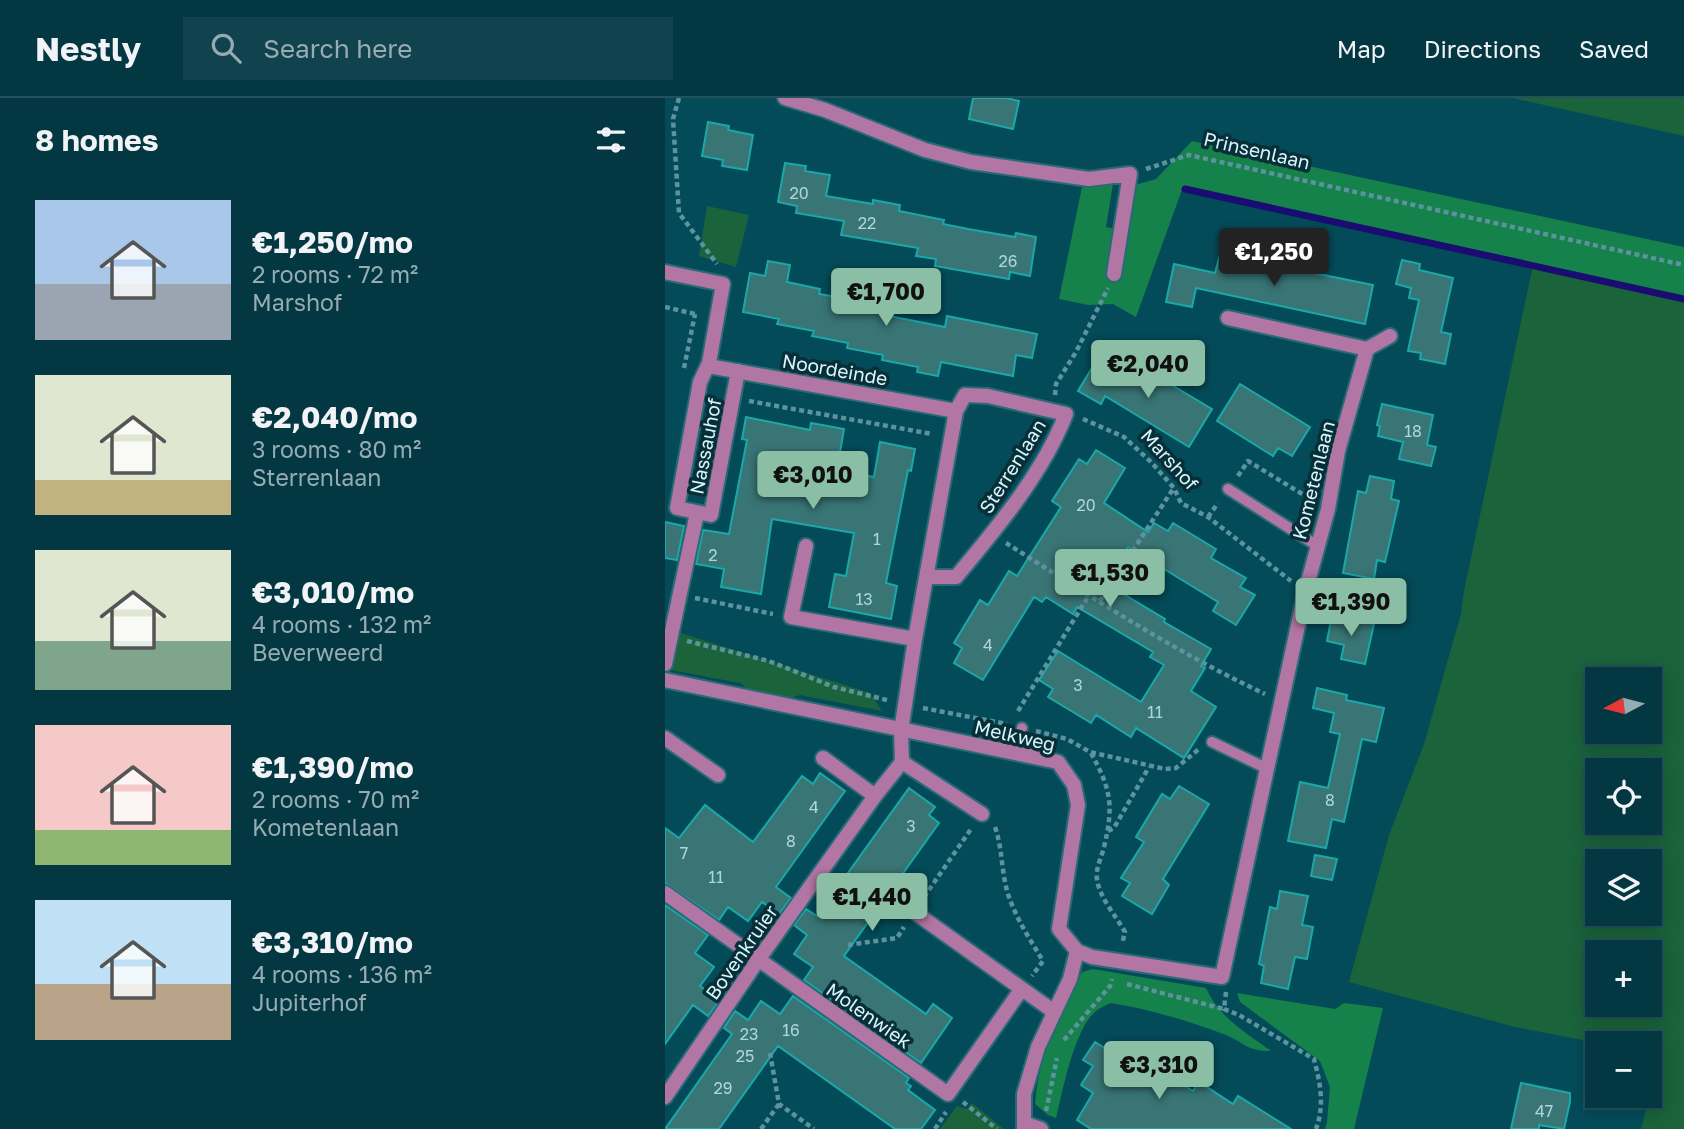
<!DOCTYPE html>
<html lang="en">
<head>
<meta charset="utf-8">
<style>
  :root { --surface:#033843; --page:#11434e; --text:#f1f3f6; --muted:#97acb2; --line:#24525c; --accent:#8abfa5 }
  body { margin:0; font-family:"Golos Text",sans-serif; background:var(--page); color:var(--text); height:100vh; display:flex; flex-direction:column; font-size:26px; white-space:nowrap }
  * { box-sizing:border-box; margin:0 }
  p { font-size:23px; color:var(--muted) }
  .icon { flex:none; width:38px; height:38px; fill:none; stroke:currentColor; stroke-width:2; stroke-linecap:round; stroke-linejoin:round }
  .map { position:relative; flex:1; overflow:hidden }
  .side { display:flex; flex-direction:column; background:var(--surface); width:665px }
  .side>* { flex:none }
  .needle { width:46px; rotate:263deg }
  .fabs { position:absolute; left:920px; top:569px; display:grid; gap:14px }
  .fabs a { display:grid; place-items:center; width:77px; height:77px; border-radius:0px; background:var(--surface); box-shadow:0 4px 18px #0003,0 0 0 2px var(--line); font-size:35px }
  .price { position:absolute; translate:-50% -60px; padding:0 16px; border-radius:7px; background:var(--accent); color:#111; font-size:23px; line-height:46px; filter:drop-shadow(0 2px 4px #0008) }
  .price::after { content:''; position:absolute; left:50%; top:42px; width:21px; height:16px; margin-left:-10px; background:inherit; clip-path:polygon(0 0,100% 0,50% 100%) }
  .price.selected { background:#222; color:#fff }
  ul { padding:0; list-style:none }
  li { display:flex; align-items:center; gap:21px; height:175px; padding:0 35px }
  li span { display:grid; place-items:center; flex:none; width:196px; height:140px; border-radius:0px; color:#555 }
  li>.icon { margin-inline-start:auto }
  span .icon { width:84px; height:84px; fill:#fffc; stroke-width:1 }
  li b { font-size:30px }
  h2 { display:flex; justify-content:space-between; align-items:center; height:84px; padding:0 35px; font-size:30px }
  header { display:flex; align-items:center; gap:42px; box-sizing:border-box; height:98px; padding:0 35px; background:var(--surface); border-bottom:2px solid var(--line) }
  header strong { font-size:33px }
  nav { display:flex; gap:38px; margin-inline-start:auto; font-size:24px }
  .search { width:490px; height:63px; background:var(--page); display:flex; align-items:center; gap:18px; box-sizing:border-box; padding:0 24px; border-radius:0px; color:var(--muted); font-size:26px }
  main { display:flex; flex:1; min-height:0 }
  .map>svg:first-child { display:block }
  .green { fill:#1a633b; fill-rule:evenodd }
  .forest { fill:#15814b }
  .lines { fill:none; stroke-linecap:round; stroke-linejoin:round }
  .stream { stroke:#1a0c71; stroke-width:7 }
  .building { fill:#397575; stroke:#19a9a9; stroke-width:2 }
  .lane-casing { stroke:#2a6a77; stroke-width:14 }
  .street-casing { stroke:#2a6a77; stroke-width:18 }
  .path { stroke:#5d939e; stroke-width:4.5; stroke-dasharray:5 3.5; stroke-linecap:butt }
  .lane { stroke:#b276a4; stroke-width:10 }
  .street { stroke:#b276a4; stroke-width:14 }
  .labels { text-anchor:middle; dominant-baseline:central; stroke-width:7; stroke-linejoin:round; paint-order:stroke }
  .number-label { font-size:16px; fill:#b0d6dc }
  .street-label { font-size:19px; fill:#d8f6fe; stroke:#082f37 }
</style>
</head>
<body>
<header>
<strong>Nestly</strong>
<div class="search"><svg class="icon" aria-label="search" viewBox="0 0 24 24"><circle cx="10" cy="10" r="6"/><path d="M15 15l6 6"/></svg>Search here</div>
<nav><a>Map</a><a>Directions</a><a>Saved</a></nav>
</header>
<main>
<section class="side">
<h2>8 homes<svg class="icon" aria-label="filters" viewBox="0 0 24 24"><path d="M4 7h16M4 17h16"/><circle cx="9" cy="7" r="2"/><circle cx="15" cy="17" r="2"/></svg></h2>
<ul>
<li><span style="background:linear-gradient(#a9c7e8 60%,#9aa5b1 0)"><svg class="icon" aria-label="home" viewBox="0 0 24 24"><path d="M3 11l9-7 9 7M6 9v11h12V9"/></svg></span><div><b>€1,250/mo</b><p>2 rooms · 72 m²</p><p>Marshof</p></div></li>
<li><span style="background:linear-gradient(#dfe7d0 75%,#c2b280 0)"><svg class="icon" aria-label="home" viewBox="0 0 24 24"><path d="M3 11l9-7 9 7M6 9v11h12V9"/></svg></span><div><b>€2,040/mo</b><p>3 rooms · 80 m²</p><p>Sterrenlaan</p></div></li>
<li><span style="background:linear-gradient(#dfe7d0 65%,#7fa58c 0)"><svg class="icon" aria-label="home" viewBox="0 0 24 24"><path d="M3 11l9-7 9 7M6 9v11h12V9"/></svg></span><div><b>€3,010/mo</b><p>4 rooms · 132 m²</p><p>Beverweerd</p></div></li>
<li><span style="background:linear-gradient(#f6c9c9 75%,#8fb573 0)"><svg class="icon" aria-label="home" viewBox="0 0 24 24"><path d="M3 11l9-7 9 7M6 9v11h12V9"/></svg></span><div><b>€1,390/mo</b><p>2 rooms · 70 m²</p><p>Kometenlaan</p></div></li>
<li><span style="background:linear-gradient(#bfe0f5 60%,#b9a48a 0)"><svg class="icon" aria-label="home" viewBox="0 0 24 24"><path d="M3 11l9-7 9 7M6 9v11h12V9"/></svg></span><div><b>€3,310/mo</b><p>4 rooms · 136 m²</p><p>Jupiterhof</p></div></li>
</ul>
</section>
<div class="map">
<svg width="1019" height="1031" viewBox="0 0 1019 1031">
  <rect width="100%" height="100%" fill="#044b59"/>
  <path class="green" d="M848 0H1019V38Z
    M42 108 84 117 71 169 34 158Z
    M868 167 1019 202V1031H976L995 958 985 956V945H933L850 929 684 884 724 737 759 646 796 516 799 493ZM933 581H985V634H933ZM933 672H985V724H933ZM933 763H985V816H933ZM933 854H985V906H933Z
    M0 530 205 595 217 613 135 597 122 601 87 594 75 585 0 571Z
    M307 1005 339 1031H275L292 1008 302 1011Z"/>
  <path class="forest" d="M527 43 1019 149V202L518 89 471 219 448 206 423 207 394 201 418 84 448 86 441 129 456 132 463 89 491 81Z
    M428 871 541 890C555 920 580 934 606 953 581 953 582 946 561 937 524 923 484 911 445 905 441 907 435 910 431 913 409 931 398 993 391 1020L383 1017 370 1006C373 959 394 915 417 874Z
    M572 895 670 911 679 905 718 910 689 1031H660L662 1024 665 989 655 963 575 904Z"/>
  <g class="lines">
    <path class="stream" d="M520 91 1019 201"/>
  </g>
  <path class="building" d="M308 0H341L354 3 348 31 304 21Z
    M43 24 64 28 63 32 88 37 82 72 57 68 58 62 37 58Z
    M120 65 141 68 140 73 165 77 161 98 208 106V102L235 107 234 113 279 122 278 126 303 131 350 139 351 135 371 139 365 178 345 174 344 181 270 168 271 161 251 158 253 150 176 137 179 123 131 115 132 108 113 104Z
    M555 156 708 187 700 226 531 190 527 209 501 204 509 166 550 175Z
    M737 162 755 166 754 172 788 180 776 234 786 236 780 266 755 261 756 255 743 253 754 202 744 200 746 190 731 186Z
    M103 163 125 167 122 184 155 191 154 196 190 202 189 207 225 214 224 218 280 229 282 218 372 236 367 260 351 257 348 278 276 264 273 278 252 274 253 269 217 262 218 257 182 250 183 245 147 238 149 233 112 226 114 221 78 214 85 175 100 178Z
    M431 263 446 271 450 263 485 285 490 277 547 311 524 349 440 298 436 306 413 293Z
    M575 286 645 329 627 358 613 350 608 358 552 323Z
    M717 306 768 317 762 347 771 349 766 368 734 361 738 344 713 338 715 328 712 327Z
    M81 319 145 332 146 325 179 331 172 372 209 379 215 344 250 351 246 373 243 372 221 485 232 488 226 521 164 509 170 476 181 478 189 435 107 421 96 496 56 489 59 471 31 466 38 432 64 436 82 342 77 341Z
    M431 352 460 370 439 405 483 434 489 425 503 433 508 425 551 451 546 460 581 480 575 489 590 497 571 527 548 513 553 504 463 449 440 485 500 521 499 524 546 551 536 568 540 570 526 593 551 609 519 660 471 630 466 639 431 617 426 625 383 599 388 591 374 582 393 553 476 604 499 567 485 559 488 554 412 509 408 516 381 499 377 504 369 499 318 582 289 565 297 550 289 545 315 502 323 507 344 473 352 478 396 409 387 403 414 361 422 366Z
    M705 378 729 383 726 401 734 403 720 464 712 462 709 481 678 475 693 393 701 395Z
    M0 424 19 428 12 462 0 460Z
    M667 517 709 526 700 566 676 561 679 547 662 543Z
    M652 590 682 597 681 602 719 610 711 644 697 641 679 724 667 721 661 750 623 743 635 684 663 690 675 636 665 634 669 615 648 610Z
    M155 675 180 693 111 789 126 800 114 816 97 804 83 823 63 809 54 822 0 785V730L14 740 40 707 88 744 137 678 148 686Z
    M514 688 544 706 498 781 504 787 487 816 457 798 465 785 456 780 479 744 471 739 497 696 505 701Z
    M244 690 270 709 264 717 274 725 179 858 261 916 268 906 287 920 256 965 139 882 148 869 129 856 142 837 129 827 141 811 152 818Z
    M650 757 672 761 667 782 646 778Z
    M615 793 643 798 637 827 648 829 642 861 630 859 623 891 596 885 599 868 594 866 605 809 612 811Z
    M0 807 43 837 30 855 49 869 35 888 55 902 43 918 28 907 0 946Z
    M128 898 244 980 241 985 246 988 243 992 270 1012 256 1031H230L113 948 54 1031H0L67 936 59 930 70 913 83 922 96 903 115 916Z
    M430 944 489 980 494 972 528 993 534 984 568 1006 573 998 626 1031H426L412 1022 428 995 416 987 428 968 418 962Z
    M856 985 905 995V1004L899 1031 874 1027V1031H846Z"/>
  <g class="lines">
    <defs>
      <path id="lane" d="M563 391 651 447
        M547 644 603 671
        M350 654 357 630"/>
      <path id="street" d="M120 0 160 12 260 52 306 64 424 81 465 76 449 176
        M0 174 58 186 44 265 35 284 12 410 46 417 73 273
        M563 220 702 251
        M44 265 49 269 291 313
        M141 448 126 519 250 541
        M0 566 32 415
        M0 582 393 664 409 687 413 707 394 831 412 853 405 881 373 949 359 996V1031
        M0 640 53 677
        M158 660 210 698
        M237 664 317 716
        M0 795 283 996 356 892
        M252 816 388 913
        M412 853 427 859 557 879 640 495 663 411 673 353 702 251 725 238
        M0 999 93 862 210 698 237 664 236 633 250 541 291 313 300 297 323 298 401 316C378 375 332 430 291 479H261
        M359 1025 376 1031"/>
    </defs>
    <use href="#lane" class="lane-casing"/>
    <use href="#street" class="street-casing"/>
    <path class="path" d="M14 0 8 21 14 115 52 166
      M481 71 524 57 1019 167
      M0 209 30 216
      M19 270 30 216
      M390 297 391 286 411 254 443 190
      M84 303 267 336
      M418 321 459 339 486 364 509 390 516 405 543 419 626 483
      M573 378 583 363 647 402
      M543 419 553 405
      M341 445C425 498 510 554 600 596
      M30 500 108 516
      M435 503 508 391
      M22 543 104 563 169 589 222 602
      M258 610 342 626
      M353 613 424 497
      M371 633 402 641 425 654 500 671 511 670 534 651
      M426 655C446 691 449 708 439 749 437 758 430 772 432 781 434 799 451 818 460 834L457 846
      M330 729C338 752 336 776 344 799 352 822 366 843 378 863L367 878
      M443 733 449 730 484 669
      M259 799 306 731
      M183 847 232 840 239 829
      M462 886 559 911
      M561 894 559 911 574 917 649 961C655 984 660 1007 651 1031
      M399 942 445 888 447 881
      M105 955 114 1006 149 1031
      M298 1004 332 1031
      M381 1013 392 960
      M96 1031 114 1006
      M270 1031 281 1014"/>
    <use href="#lane" class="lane"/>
    <use href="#street" class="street"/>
  </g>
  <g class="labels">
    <g class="number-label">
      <text x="134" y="95">20</text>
      <text x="202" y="125">22</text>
      <text x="343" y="163">26</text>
      <text x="748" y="333">18</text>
      <text x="421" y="407">20</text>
      <text x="212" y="441">1</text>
      <text x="48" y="457">2</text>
      <text x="199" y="501">13</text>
      <text x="323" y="547">4</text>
      <text x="413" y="587">3</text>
      <text x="490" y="614">11</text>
      <text x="665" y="702">8</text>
      <text x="149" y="709">4</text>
      <text x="246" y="728">3</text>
      <text x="126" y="743">8</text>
      <text x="19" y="755">7</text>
      <text x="51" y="779">11</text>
      <text x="126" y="932">16</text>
      <text x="84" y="936">23</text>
      <text x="80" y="958">25</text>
      <text x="58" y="990">29</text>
      <text x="879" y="1013">47</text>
    </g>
    <g class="street-label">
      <text transform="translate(592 52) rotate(13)">Prinsenlaan</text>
      <text transform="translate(170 271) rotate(10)">Noordeinde</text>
      <text transform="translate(40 348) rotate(-79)">Nassauhof</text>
      <text transform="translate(505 361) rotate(48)">Marshof</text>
      <text transform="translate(347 368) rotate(-58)">Sterrenlaan</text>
      <text transform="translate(648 382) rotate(-76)">Kometenlaan</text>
      <text transform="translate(350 637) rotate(13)">Melkweg</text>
      <text transform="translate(76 854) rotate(-55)">Bovenkruier</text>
      <text transform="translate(204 917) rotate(35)">Molenwiek</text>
    </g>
  </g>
</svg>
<div class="fabs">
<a><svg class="needle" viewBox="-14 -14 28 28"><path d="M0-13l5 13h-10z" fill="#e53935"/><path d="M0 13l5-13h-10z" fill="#97acb2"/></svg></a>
<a><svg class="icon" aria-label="locate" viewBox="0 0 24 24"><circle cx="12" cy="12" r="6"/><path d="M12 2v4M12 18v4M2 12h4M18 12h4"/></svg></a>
<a><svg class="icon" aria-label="layers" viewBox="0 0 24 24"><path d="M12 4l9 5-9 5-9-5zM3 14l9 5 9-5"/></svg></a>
<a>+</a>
<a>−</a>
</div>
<b class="price selected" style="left:609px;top:190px">€1,250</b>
<b class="price" style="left:221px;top:230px">€1,700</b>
<b class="price" style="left:483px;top:302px">€2,040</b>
<b class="price" style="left:148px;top:413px">€3,010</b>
<b class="price" style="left:445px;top:511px">€1,530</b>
<b class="price" style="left:686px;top:540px">€1,390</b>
<b class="price" style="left:207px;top:835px">€1,440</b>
<b class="price" style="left:494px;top:1003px">€3,310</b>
</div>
</main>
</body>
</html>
